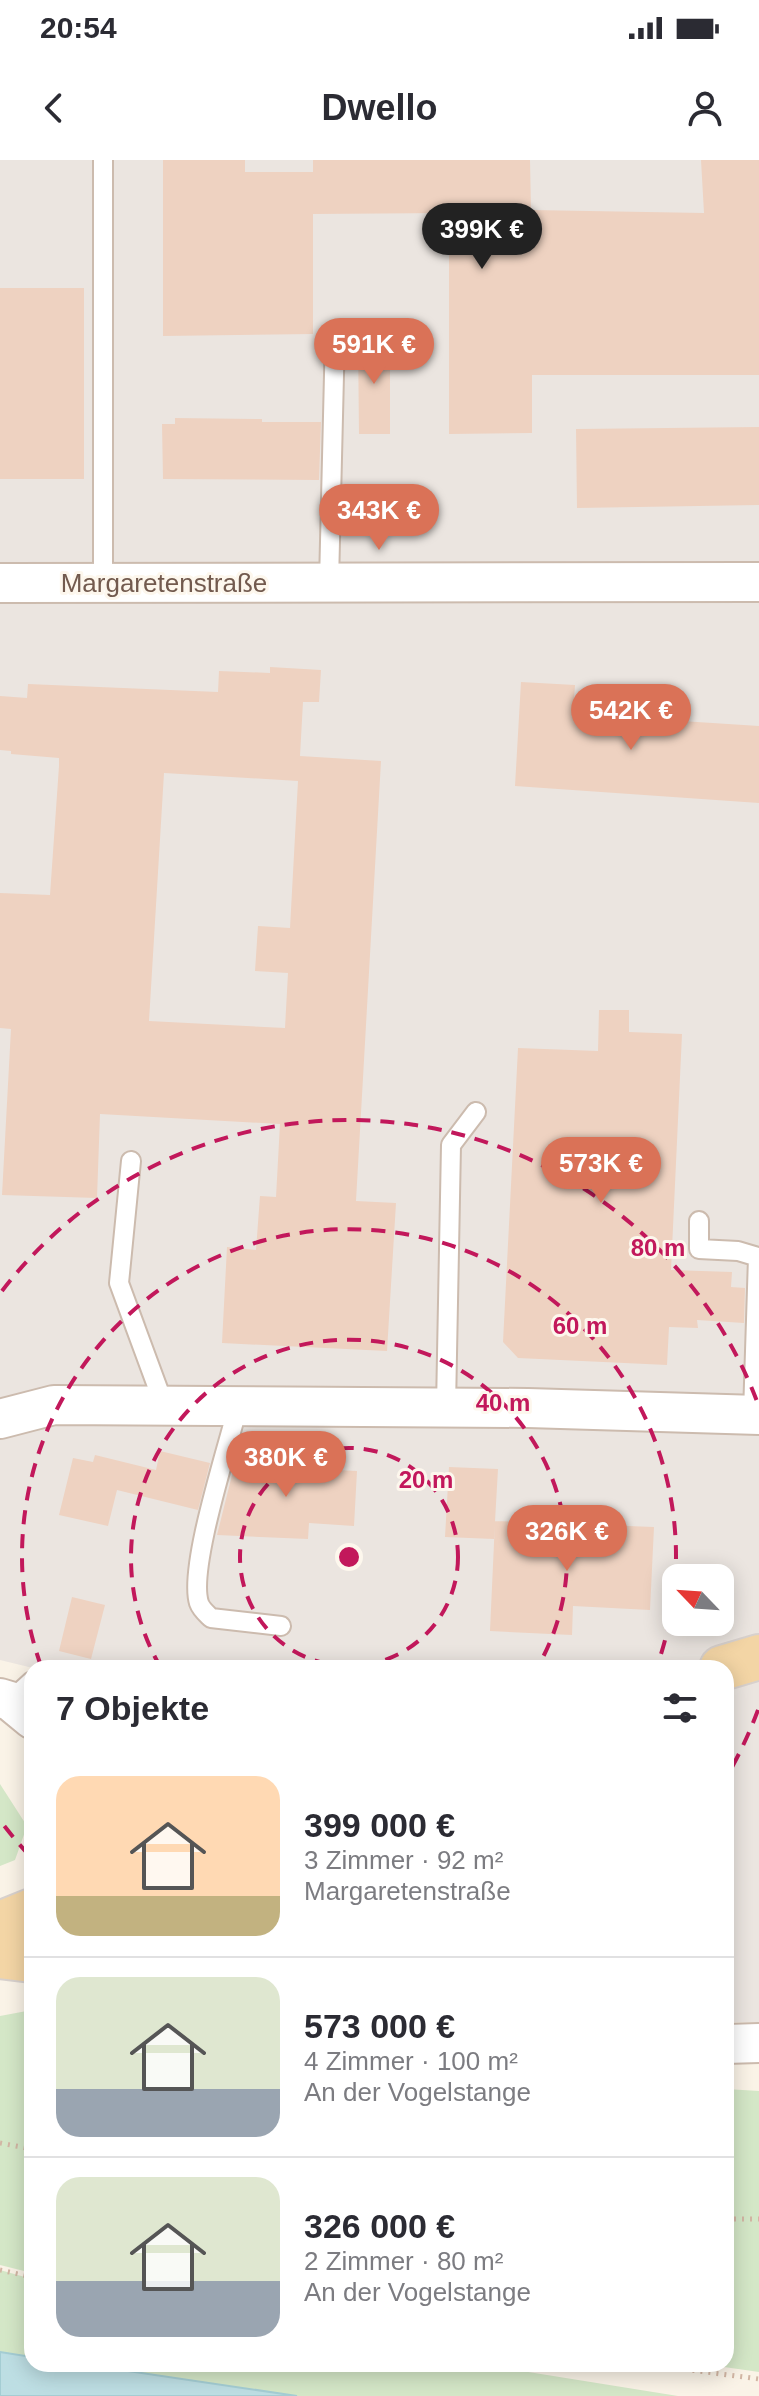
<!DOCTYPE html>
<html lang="de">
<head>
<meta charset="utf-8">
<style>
  :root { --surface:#fff; --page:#f7f7f7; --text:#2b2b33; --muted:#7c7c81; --line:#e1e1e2; --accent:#da7257 }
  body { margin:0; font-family:Helvetica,sans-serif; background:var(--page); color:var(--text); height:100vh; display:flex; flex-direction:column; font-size:30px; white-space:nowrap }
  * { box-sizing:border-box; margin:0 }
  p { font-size:26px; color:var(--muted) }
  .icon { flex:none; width:44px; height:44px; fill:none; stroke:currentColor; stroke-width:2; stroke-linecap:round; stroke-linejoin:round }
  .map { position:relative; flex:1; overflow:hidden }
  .panel { position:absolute; left:24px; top:1500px; width:710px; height:712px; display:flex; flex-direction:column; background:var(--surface); border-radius:24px; box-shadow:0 4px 20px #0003 }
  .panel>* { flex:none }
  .needle { width:52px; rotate:295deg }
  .buttons { position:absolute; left:662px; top:1404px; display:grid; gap:16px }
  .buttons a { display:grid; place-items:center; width:72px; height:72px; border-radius:16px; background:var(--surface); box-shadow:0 4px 20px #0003; font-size:40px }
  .price { position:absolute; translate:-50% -68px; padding:0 18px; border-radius:28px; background:var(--accent); color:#fff; font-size:26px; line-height:52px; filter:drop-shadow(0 2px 4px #0008) }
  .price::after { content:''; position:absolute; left:50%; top:48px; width:24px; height:18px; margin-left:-12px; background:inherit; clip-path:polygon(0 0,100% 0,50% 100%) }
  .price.active { background:#222; color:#fff }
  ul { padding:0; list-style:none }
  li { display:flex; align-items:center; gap:24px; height:200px; padding:0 32px }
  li+li { border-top:2px solid var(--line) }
  li span { display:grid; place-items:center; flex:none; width:224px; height:160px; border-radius:24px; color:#555 }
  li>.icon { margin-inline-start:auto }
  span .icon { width:96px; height:96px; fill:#fffc; stroke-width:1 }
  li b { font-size:34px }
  h2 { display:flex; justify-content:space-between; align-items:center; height:96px; padding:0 32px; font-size:34px }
  .status { display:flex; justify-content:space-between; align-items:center; height:56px; padding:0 40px; background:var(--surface); direction:ltr }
  .status svg { height:22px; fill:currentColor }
  header { display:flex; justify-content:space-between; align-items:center; height:104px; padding:0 32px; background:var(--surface); font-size:36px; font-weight:800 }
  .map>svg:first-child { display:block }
  .industrial { fill:#ebe5e0; fill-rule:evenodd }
  .green { fill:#d4e7c7 }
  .water { fill:#bddee3; stroke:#a4cdd3; stroke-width:2 }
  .building { fill:#eed2c1; fill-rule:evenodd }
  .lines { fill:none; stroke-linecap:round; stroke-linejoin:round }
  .lane-casing { stroke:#ccbbae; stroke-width:22 }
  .street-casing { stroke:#ccbbae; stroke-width:42 }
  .primary-casing { stroke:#d8d1cd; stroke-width:48 }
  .path { stroke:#d2b6a4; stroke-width:5; stroke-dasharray:2 6; stroke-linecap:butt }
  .lane { stroke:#fff; stroke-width:18 }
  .street { stroke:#fff; stroke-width:38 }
  .primary { stroke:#f3d5a5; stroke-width:44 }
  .ring { fill:none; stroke:#c2185b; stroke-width:4; stroke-dasharray:14 10 }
  .labels { text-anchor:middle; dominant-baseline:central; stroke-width:6; stroke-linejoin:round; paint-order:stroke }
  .street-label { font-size:26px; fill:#725a4e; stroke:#fdf7ed }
  .centre { fill:#c2185b; stroke:#fdf7ed; stroke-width:4 }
  .ring-label { font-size:24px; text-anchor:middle; font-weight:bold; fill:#c2185b; stroke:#fdf7ed; stroke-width:6; stroke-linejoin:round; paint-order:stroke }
</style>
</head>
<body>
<div class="status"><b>20:54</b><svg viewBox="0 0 49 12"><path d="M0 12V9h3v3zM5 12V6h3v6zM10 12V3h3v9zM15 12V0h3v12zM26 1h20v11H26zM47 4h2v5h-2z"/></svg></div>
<header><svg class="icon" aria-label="back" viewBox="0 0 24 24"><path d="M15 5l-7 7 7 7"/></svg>Dwello<svg class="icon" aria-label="person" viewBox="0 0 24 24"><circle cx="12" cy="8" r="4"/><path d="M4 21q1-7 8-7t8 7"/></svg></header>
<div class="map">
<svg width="759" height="2236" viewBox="0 0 759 2236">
  <rect width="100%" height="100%" fill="#faf3e7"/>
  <path class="industrial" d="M0 0H759V1862H726V1508H33L0 1500ZM676 1418H720V1462H676Z"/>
  <path class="green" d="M0 1624 27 1666 15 1700 0 1706Z
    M32 1850V2113L0 2105V1856Z
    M726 1929 759 1931V2212L703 2204H726Z
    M0 2110 32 2119V2197L0 2192Z
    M81 2204H478L678 2236H297Z"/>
  <path class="water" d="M0 2192 32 2197V2204H81L297 2236H0Z"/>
  <path class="building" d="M163 0H245V12H313V0H530L531 50 704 53 701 0H759V215H532V273L449 274V53L313 54V174L163 176Z
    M0 128H84V319H0Z
    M358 179H390V274H359Z
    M175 258 262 259V262H321L319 320 163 319 162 264H175Z
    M759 267V345L577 348 576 269Z
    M270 507 321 510 319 542H303L300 596 381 601 356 1041 396 1043 387 1191 222 1183 227 1087 256 1090 260 1036 276 1037 280 964 100 954 97 1038 2 1035 11 869 0 868V733L50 735 59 606V598L11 594V591L0 590V536L27 538 28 524 218 532 219 511 270 513ZM164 613 298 621 290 768 258 766 255 811 288 813 285 868 149 861Z
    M521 522 575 525 573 554 759 566V643L515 626Z
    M599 850H629V872L682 874 671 1110 732 1112 731 1127 745 1128 744 1163 697 1160 698 1168 669 1167 667 1205 518 1198 503 1182 518 888 598 891Z
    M160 1291 210 1303 198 1350 117 1330 108 1366 59 1355 73 1298 93 1302 95 1295 156 1310Z
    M236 1299 311 1303 312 1309 357 1311 354 1366 309 1363 308 1379 217 1375Z
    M449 1307 498 1309 494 1379 445 1377Z
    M495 1361 654 1367 650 1450 573 1446 572 1475 490 1471Z
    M72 1437 105 1445 91 1499 59 1491Z"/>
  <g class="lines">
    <defs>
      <path id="lane" d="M103 423V0
        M329 423 335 173
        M131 1001 119 1123 164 1245
        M699 1061V1089L738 1091 758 1097 753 1254
        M238 1246C228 1287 188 1408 199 1443 201 1449 207 1454 211 1458L281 1466
        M446 1247 451 985 476 952
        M10 1541 32 1521"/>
      <path id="street" d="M0 423 759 422
        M0 1259 54 1245 528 1248 759 1255
        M0 1538 10 1541 32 1559
        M726 1884 759 1883"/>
      <path id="primary" d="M722 1508 759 1497
        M0 1764 32 1751
        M0 1796 32 1800"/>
    </defs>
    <use href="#lane" class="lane-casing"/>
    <use href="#street" class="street-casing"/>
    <use href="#primary" class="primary-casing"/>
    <path class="path" d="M0 1983 32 1989
      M726 2059H759
      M0 2110 32 2117
      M645 2204 759 2219"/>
    <use href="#lane" class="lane"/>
    <use href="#street" class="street"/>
    <use href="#primary" class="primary"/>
  </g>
  <g class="ring">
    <circle cx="349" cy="1397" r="109"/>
    <path d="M161 1508A218 218 0 1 1 537 1508"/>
    <path d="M41 1506A327 327 0 1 1 657 1506"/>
    <path d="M758 1550A437 437 0 0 1 727 1616M29 1695A437 437 0 0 1 2 1663M2 1131A437 437 0 0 1 758 1244"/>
  </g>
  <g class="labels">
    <g class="street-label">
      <text x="164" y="423">Margaretenstraße</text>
    </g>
  </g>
  <circle cx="349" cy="1397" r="12" class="centre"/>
  <g class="ring-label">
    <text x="658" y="1096">80 m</text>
    <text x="580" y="1174">60 m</text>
    <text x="503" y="1251">40 m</text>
    <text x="426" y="1328">20 m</text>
  </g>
</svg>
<div class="buttons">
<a><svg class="needle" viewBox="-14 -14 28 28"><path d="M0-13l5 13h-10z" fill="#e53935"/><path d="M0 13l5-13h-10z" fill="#7c7c81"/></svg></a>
</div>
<b class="price active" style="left:482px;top:111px">399K €</b>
<b class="price" style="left:374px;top:226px">591K €</b>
<b class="price" style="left:379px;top:392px">343K €</b>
<b class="price" style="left:631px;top:592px">542K €</b>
<b class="price" style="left:601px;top:1045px">573K €</b>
<b class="price" style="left:286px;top:1339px">380K €</b>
<b class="price" style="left:567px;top:1413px">326K €</b>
<section class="panel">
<h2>7 Objekte<svg class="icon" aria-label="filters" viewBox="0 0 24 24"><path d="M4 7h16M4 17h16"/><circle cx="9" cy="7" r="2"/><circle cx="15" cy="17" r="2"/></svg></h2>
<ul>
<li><span style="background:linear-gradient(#ffd9b3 75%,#c2b280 0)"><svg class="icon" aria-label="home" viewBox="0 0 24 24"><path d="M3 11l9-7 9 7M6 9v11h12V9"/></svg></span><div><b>399 000 €</b><p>3 Zimmer · 92 m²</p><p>Margaretenstraße</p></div></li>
<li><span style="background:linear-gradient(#dfe7d0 70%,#9aa5b1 0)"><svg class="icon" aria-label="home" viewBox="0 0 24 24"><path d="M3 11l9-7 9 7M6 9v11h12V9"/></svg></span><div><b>573 000 €</b><p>4 Zimmer · 100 m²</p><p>An der Vogelstange</p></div></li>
<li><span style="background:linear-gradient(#dfe7d0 65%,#9aa5b1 0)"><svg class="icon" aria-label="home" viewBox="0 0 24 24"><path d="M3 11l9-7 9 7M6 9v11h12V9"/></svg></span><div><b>326 000 €</b><p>2 Zimmer · 80 m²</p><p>An der Vogelstange</p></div></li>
</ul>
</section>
</div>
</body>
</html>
